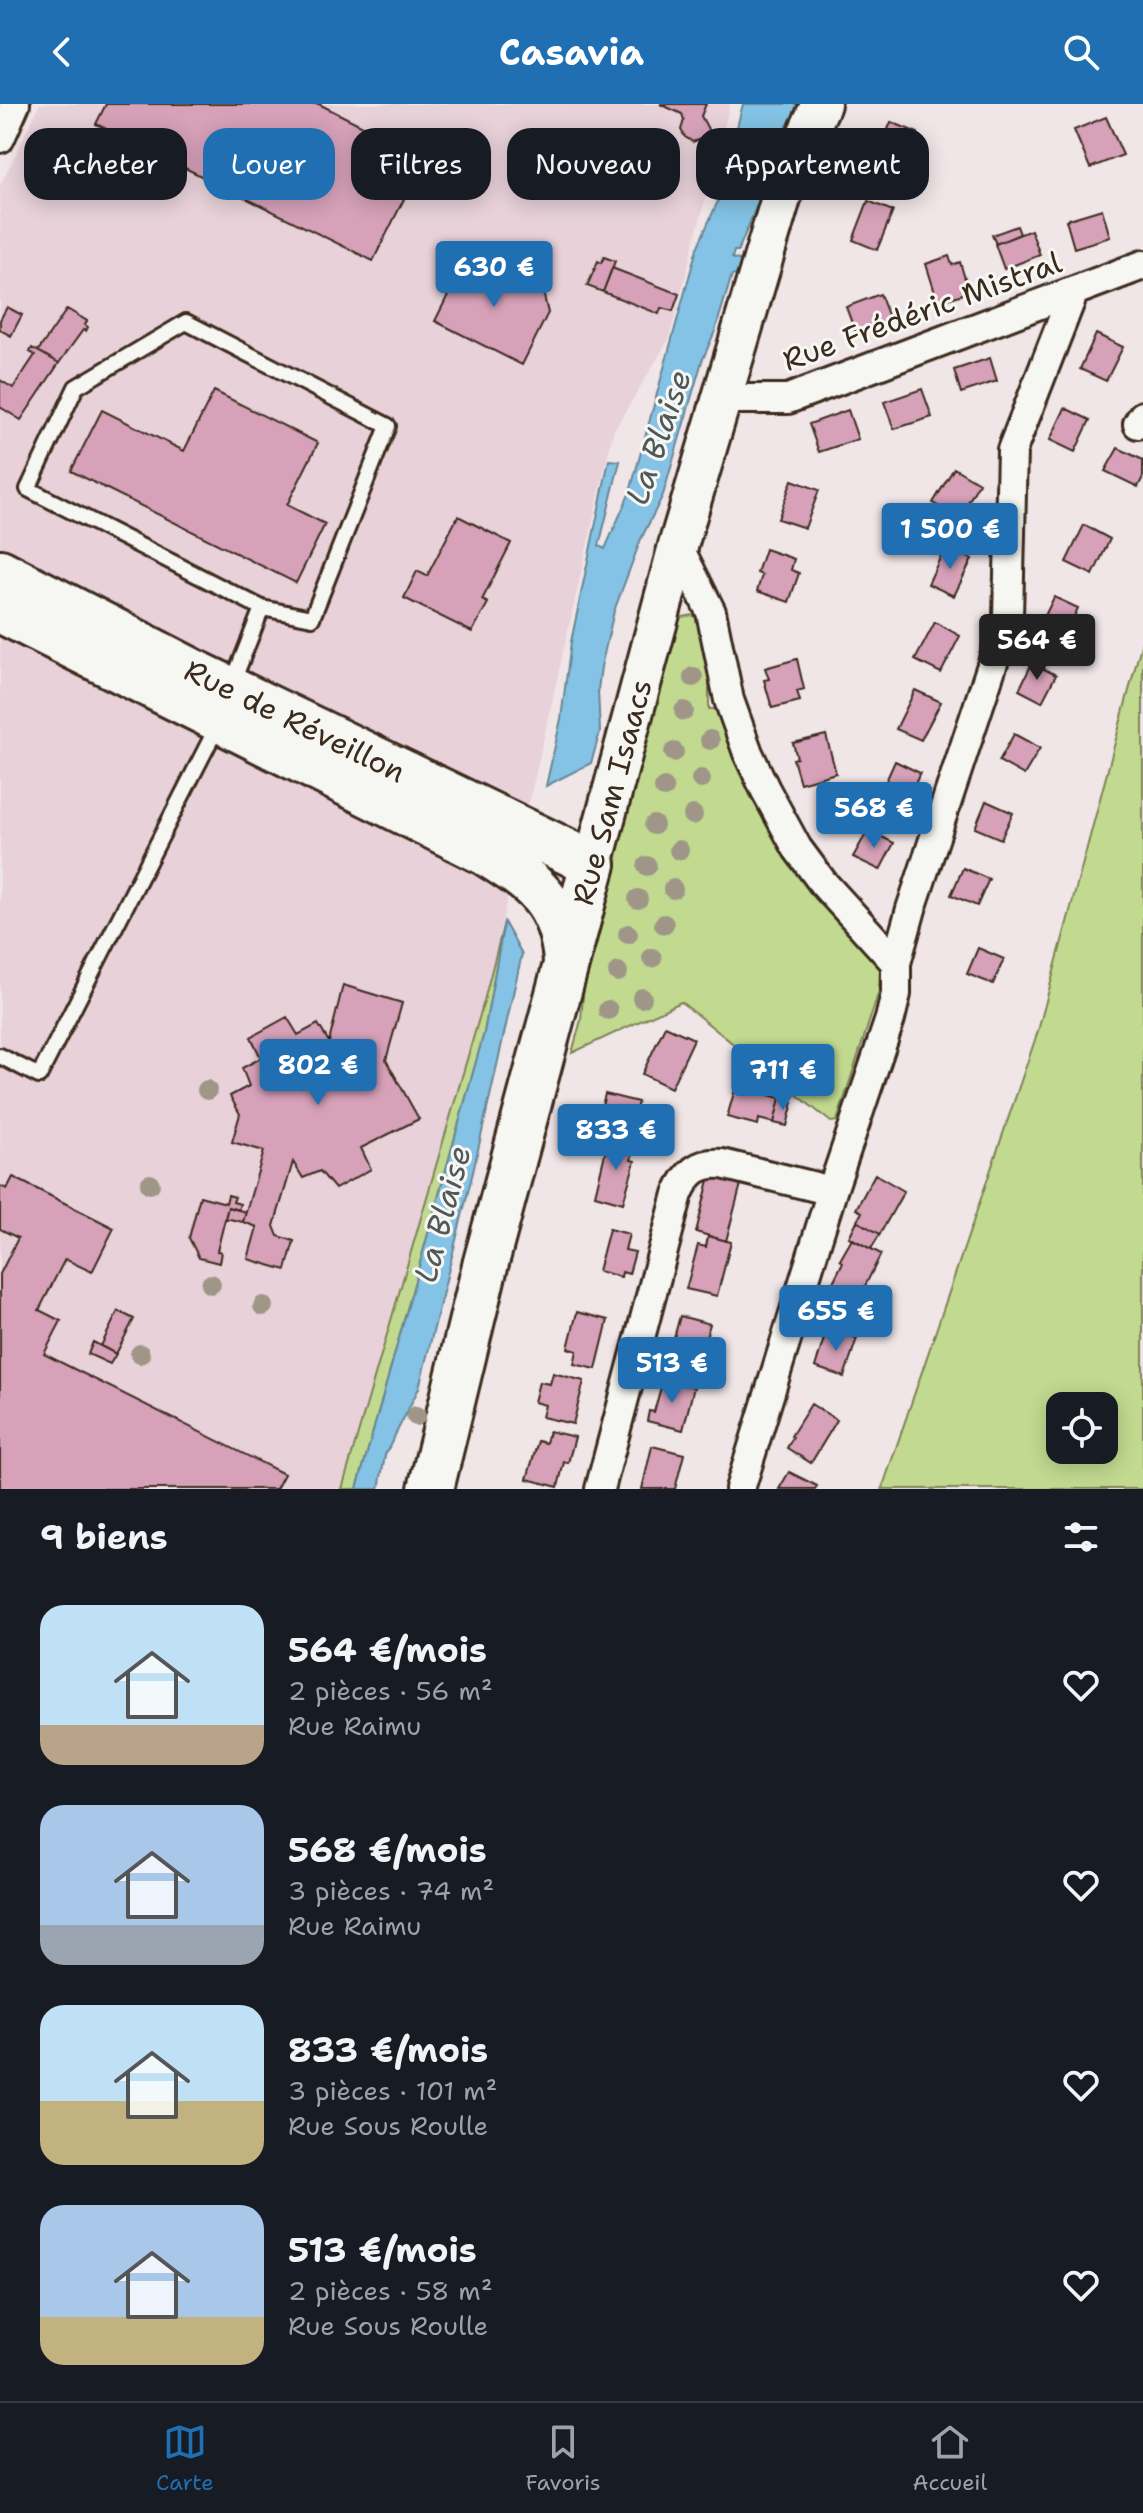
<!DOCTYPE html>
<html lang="fr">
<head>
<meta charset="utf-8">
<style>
  :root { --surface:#171b24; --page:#242831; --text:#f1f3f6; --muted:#9ea1a6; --line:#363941; --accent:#1f6fb2 }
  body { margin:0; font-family:"Shantell Sans",sans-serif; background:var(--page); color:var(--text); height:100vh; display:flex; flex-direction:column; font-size:30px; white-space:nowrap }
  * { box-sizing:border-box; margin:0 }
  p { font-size:26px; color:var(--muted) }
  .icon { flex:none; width:44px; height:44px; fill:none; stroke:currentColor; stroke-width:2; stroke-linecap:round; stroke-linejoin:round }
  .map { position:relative; height:1385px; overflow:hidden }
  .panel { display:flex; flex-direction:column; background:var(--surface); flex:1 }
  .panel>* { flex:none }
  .banner { position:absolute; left:24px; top:24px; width:1096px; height:72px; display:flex; gap:16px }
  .tools { position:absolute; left:1046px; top:1288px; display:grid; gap:16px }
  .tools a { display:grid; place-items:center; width:72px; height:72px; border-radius:16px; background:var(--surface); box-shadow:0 4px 20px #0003; font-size:40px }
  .price { position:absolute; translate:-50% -68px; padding:0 18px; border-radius:8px; background:var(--accent); color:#fff; font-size:26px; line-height:52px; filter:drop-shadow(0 2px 4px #0008) }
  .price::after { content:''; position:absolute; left:50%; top:48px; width:24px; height:18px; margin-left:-12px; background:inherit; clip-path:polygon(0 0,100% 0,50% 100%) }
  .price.on { background:#222; color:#fff }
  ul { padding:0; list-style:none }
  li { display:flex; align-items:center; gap:24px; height:200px; padding:0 40px }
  li span { display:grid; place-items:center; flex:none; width:224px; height:160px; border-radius:24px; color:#555 }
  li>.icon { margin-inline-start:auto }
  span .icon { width:96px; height:96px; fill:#fffc; stroke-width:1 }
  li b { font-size:34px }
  h2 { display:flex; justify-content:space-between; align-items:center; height:96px; padding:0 40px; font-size:34px }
  .chip { padding:0 28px; border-radius:24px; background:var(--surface); box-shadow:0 4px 20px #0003; font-size:28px; line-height:72px }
  .chip.on { background:var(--accent); color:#fff }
  header { display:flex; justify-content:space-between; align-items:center; height:104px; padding:0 40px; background:var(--accent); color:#fff; font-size:36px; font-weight:700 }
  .menu { display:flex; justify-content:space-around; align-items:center; height:112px; border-top:2px solid var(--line); background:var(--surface); font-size:22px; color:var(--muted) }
  .menu a { display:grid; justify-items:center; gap:4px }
  .menu .on { color:var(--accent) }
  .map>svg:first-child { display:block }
  .built { fill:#e8d1d9 }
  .green { fill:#c1da90; stroke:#7e8257; stroke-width:2; fill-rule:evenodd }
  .water { fill:#84c3e5; stroke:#678695; stroke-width:2 }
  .building { fill:#d6a1b9; stroke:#3b2a1e; stroke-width:2 }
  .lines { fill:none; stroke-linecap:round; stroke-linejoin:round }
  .service-casing { stroke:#3b2a1e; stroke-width:20 }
  .minor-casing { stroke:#3b2a1e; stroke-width:34 }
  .secondary-casing { stroke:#3b2a1e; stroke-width:44 }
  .primary-casing { stroke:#3b2a1e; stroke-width:50 }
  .service { stroke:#f6f6f2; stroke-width:14 }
  .minor { stroke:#f6f6f2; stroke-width:28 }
  .secondary { stroke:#f6f6f2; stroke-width:38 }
  .primary { stroke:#f6f6f2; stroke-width:44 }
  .tree { fill:#9f9688 }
  .labels { text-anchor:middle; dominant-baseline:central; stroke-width:6; stroke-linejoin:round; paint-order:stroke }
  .street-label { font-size:30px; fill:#3b2a1e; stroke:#f6f6f2 }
  .water-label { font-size:32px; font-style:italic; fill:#51585a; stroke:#f6f6f2 }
</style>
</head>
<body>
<header><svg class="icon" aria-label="back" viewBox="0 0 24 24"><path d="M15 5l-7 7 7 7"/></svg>Casavia<svg class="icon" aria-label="search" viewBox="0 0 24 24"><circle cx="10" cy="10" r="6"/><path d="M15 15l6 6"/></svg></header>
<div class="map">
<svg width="1143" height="1385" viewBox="0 0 1143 1385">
  <rect width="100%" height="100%" fill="#f0e5e7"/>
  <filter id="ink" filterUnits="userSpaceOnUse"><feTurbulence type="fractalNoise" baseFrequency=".0125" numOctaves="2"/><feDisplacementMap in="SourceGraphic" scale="16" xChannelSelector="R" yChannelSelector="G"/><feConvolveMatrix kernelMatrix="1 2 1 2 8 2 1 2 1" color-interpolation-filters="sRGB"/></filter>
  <g filter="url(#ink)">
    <path class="built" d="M40 0H730L669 235 613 328 484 897 342 1385H0V82Z"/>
    <path class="green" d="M692 511 700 516 709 560V605H720C743 707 811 788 880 863L879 887 837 1017 831 1018 681 898 572 949 581 916 586 855 678 514Z
      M1143 534V1385H882L1038 927ZM1060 1302H1104V1346H1060Z
      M504 818 484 929 357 1385H342L484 897Z"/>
    <path class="water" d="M743 0H799L738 147H734L732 154 742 157 737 172 732 171 715 227 702 257 663 391 641 435 614 507 601 563 598 586 600 628 591 659 546 682 561 615 571 538 609 356 620 357 599 442 605 445 630 388 697 144 718 97Z
      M504 818 522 850 473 1068 419 1284 385 1351 379 1385H357L484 929Z"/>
    <path class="building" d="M106 0H319L425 53 373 157 96 20Z
      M660 0H706L701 12 708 25 705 33 693 38 685 33 681 26 684 16 682 10Z
      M1106 13 1123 51 1090 64 1074 26Z
      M891 18 918 29 903 66 876 55Z
      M868 97 893 107 877 146 853 136Z
      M1102 105 1110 133 1074 144 1066 116Z
      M1017 122 1020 130 996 140 992 131Z
      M1031 126 1040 151 1004 165 995 140Z
      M469 149 543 188 548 209 522 261 435 217Z
      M949 152 952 161 960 158 969 188 938 198 926 160Z
      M604 153 615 157 603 188 587 182 598 157 601 159Z
      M612 164 679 190 673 207 661 204 659 210 603 188Z
      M880 190 890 216 856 230 846 203Z
      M7 203 22 211 11 232 0 226V216Z
      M67 205 87 217 85 221 88 223 86 227 83 226 59 259 38 247Z
      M1096 230 1123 243 1106 277 1080 265Z
      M32 244 59 259 21 316 0 303V276L13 284 35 251 30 248Z
      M990 254 997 277 961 289 954 266Z
      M922 285 932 313 894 325 884 298Z
      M214 287 318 339 287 401 325 420 296 479 71 367 102 306 184 347Z
      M1065 304 1090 316 1075 348 1050 336Z
      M848 306 858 335 819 348 809 320Z
      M1118 344 1143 356V373L1138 383 1105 367Z
      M954 364 979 379 959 414 933 399Z
      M792 376 819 386 805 424 778 415Z
      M458 412 511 439 482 496 488 499 472 528 404 494 417 467 427 472Z
      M1084 421 1110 435 1093 471 1066 458Z
      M945 443 972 455 954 492 928 480Z
      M765 445 794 455 791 466 799 469 789 498 757 487 762 471 757 469Z
      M1054 493 1078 504 1065 532 1041 520Z
      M935 518 960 532 941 569 915 556Z
      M797 555 804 585 797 587 800 597 772 604 764 576 769 575 765 564Z
      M1032 559 1056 571 1042 598 1019 586Z
      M915 586 941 598 921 636 896 625Z
      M1014 630 1040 644 1024 671 999 657Z
      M826 631 836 669 800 679 793 655 797 654 793 639Z
      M895 657 920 669 902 709 877 697Z
      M986 697 1013 709 1001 735 975 724Z
      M868 726 894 739 880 766 853 753Z
      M963 764 989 775 977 802 951 791Z
      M978 844 1004 855 993 880 967 870Z
      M343 881 402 899 386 956 419 1015 361 1044 371 1065 335 1085 320 1067 303 1074 293 1058 274 1122 278 1132 294 1137 286 1166 248 1155 257 1123 243 1118 264 1047 232 1038 240 1010 230 992 249 982 242 964 261 954 251 933 287 913 298 931 318 920 329 938Z
      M665 922 694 935 671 984 642 970Z
      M739 969 763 976 760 989 736 982Z
      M736 982 780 994 774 1019 759 1015 758 1021 727 1013Z
      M605 990 638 998 626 1042 594 1034Z
      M780 994 793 998 787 1022 774 1019Z
      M608 1037 634 1044 631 1056 635 1057 623 1099 595 1091Z
      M875 1070 904 1087 880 1130 857 1117 862 1108 856 1105Z
      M710 1072 741 1080 726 1137 696 1128Z
      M13 1073 114 1124 92 1168 65 1155 39 1206 61 1217 44 1250 284 1370 276 1385H0V1170L18 1134 0 1125V1082L7 1085Z
      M228 1091 235 1093 233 1098 240 1100 238 1106 228 1103 217 1147 221 1148 219 1159 199 1154 189 1134 200 1092 226 1099Z
      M228 1103 246 1108 243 1118 225 1114Z
      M857 1117 880 1130 871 1145 849 1133Z
      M609 1125 629 1130 625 1146 635 1148 629 1170 622 1168 621 1173 598 1167Z
      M708 1132 731 1138 717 1192 686 1185 698 1141 706 1143Z
      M852 1135 881 1150 857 1198 830 1184 843 1158 840 1156Z
      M118 1207 134 1215 116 1250 101 1242Z
      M577 1208 608 1216 596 1265 574 1260 577 1247 568 1244Z
      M680 1212 710 1220 695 1271 673 1265 677 1254 669 1252Z
      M827 1225 857 1234 844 1273 815 1263Z
      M93 1238 116 1250 110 1260 88 1250Z
      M553 1269 584 1277 573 1320 542 1313 545 1301 534 1298 539 1278 550 1280Z
      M663 1276 694 1283 683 1326 647 1317 649 1307 654 1308Z
      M811 1300 837 1316 811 1359 787 1344 793 1333 791 1332Z
      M549 1327 575 1333 568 1359 564 1358 558 1383 527 1375 538 1337 546 1339Z
      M652 1342 684 1350 675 1385H642Z
      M789 1368 817 1382 815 1385H779Z"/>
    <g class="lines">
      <defs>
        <path id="service" d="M232 580 262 504 28 385 76 283 186 218 388 322 312 514 262 504
          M0 952 39 972 219 619"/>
        <path id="minor" d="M0 34 15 0
          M721 295H788L1143 161
          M1138 320 1143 312
          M678 442 711 508 729 596 748 649 765 685 797 744 823 779 896 859
          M600 1385 678 1090C687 1069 698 1058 722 1060L832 1087
          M740 1385 832 1087 890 915 896 890V859L911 805 1008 513 1012 346 1074 187"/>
        <path id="secondary" d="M593 760 678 442 787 74 821 0"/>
        <path id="primary" d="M0 468 190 566 593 760 485 1162 431 1385
          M0 506 486 749C534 779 561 797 566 857"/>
      </defs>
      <use href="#service" class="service-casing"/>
      <use href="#minor" class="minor-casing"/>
      <use href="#secondary" class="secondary-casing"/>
      <use href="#primary" class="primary-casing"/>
      <use href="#service" class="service"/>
      <use href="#minor" class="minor"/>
      <use href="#secondary" class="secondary"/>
      <use href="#primary" class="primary"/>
    </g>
    <g class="tree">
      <circle cx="693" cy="573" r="10"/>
      <circle cx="684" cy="607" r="10"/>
      <circle cx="710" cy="636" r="10"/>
      <circle cx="674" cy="648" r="10"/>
      <circle cx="701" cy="675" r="10"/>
      <circle cx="664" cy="684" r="10"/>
      <circle cx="693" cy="711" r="10"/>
      <circle cx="654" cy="721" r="10"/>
      <circle cx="679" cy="746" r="10"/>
      <circle cx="647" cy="762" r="10"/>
      <circle cx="673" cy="785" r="10"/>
      <circle cx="638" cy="795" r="10"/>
      <circle cx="664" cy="820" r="10"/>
      <circle cx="628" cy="830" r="10"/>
      <circle cx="652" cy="854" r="10"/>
      <circle cx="618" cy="868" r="10"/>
      <circle cx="642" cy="894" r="10"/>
      <circle cx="608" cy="906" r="10"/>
      <circle cx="207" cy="986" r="10"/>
      <circle cx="150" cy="1080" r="10"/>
      <circle cx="211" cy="1180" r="10"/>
      <circle cx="263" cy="1202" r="10"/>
      <circle cx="140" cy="1250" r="10"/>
      <circle cx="416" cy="1312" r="10"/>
    </g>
  </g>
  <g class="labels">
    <g class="street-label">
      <text transform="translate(922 207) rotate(-20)">Rue Frédéric Mistral</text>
      <text transform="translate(295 617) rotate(26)">Rue de Réveillon</text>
      <text transform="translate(612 688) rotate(-75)">Rue Sam Isaacs</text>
    </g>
    <g class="water-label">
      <text transform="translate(658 333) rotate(-71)">La Blaise</text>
      <text transform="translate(442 1110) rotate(-75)">La Blaise</text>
    </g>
  </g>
</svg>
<div class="tools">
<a><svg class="icon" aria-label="locate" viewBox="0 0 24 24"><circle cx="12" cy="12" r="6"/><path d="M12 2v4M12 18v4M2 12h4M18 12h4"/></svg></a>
</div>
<b class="price" style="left:494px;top:205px">630 €</b>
<b class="price" style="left:950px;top:467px">1 500 €</b>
<b class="price on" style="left:1037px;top:578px">564 €</b>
<b class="price" style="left:874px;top:746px">568 €</b>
<b class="price" style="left:318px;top:1003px">802 €</b>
<b class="price" style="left:783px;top:1008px">711 €</b>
<b class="price" style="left:616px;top:1068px">833 €</b>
<b class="price" style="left:836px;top:1249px">655 €</b>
<b class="price" style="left:672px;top:1301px">513 €</b>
<div class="banner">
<a class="chip">Acheter</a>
<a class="chip on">Louer</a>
<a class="chip">Filtres</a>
<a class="chip">Nouveau</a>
<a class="chip">Appartement</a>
</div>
</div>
<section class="panel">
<h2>9 biens<svg class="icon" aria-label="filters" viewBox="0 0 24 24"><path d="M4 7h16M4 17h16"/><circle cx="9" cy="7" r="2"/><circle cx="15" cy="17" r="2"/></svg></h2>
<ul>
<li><span style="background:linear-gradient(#bfe0f5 75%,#b9a48a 0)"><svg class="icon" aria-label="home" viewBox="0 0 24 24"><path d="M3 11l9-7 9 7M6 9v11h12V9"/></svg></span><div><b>564 €/mois</b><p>2 pièces · 56 m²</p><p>Rue Raimu</p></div><svg class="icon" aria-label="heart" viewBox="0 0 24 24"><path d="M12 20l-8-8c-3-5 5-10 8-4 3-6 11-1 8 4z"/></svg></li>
<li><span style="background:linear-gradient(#a9c7e8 75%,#9aa5b1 0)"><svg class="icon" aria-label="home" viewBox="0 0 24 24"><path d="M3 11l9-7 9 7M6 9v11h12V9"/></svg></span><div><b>568 €/mois</b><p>3 pièces · 74 m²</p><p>Rue Raimu</p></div><svg class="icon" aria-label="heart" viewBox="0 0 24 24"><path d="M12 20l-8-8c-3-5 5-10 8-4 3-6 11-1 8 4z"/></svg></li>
<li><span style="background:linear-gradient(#bfe0f5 60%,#c2b280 0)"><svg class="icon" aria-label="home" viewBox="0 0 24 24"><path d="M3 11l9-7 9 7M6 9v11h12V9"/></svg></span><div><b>833 €/mois</b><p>3 pièces · 101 m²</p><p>Rue Sous Roulle</p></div><svg class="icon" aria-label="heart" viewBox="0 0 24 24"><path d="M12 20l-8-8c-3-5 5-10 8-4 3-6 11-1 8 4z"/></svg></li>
<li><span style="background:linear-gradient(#a9c7e8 70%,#c2b280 0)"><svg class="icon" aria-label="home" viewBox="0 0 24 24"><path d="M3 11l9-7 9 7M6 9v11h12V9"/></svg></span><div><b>513 €/mois</b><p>2 pièces · 58 m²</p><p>Rue Sous Roulle</p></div><svg class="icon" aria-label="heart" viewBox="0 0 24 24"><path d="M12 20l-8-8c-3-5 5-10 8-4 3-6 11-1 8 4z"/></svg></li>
</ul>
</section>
<nav class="menu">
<a class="on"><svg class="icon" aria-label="map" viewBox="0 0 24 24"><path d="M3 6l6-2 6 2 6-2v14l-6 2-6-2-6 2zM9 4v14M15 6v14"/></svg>Carte</a>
<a><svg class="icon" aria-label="saved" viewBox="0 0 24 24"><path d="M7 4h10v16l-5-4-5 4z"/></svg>Favoris</a>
<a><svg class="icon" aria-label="home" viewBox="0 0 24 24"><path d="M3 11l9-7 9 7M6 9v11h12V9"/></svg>Accueil</a>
</nav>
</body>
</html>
